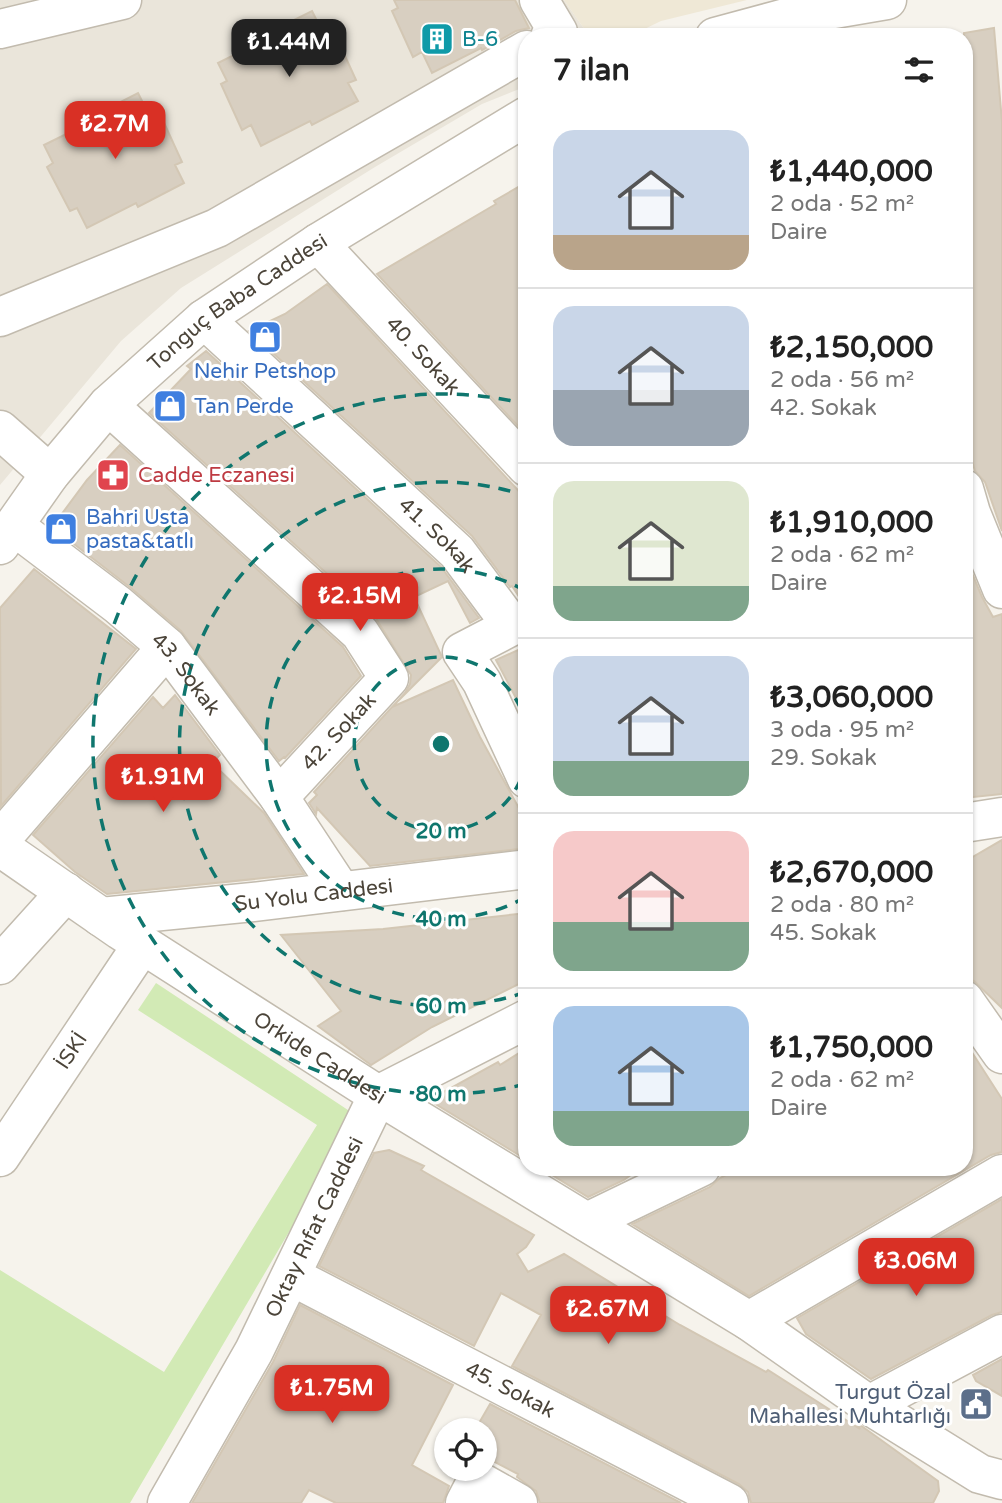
<!DOCTYPE html>
<html lang="tr">
<head>
<meta charset="utf-8">
<style>
  :root { --surface:#fff; --page:#f2f2f2; --text:#222; --muted:#767676; --line:#e0e0e0; --accent:#d93025 }
  body { margin:0; font-family:"Varela Round",sans-serif; background:var(--page); color:var(--text); height:100vh; display:flex; flex-direction:column; font-size:26px; white-space:nowrap }
  * { box-sizing:border-box; margin:0 }
  p { font-size:23px; color:var(--muted) }
  .icon { flex:none; width:38px; height:38px; fill:none; stroke:currentColor; stroke-width:2; stroke-linecap:round; stroke-linejoin:round }
  .map { position:relative; flex:1; overflow:hidden }
  .sheet { position:absolute; left:518px; top:28px; width:455px; height:1148px; display:flex; flex-direction:column; background:var(--surface); border-radius:28px; box-shadow:0 2px 5px #0004 }
  .sheet>* { flex:none }
  .controls { position:absolute; left:434px; top:1418px; display:grid; gap:14px }
  .controls a { display:grid; place-items:center; width:63px; height:63px; border-radius:50%; background:var(--surface); box-shadow:0 2px 5px #0004; font-size:35px }
  .price { position:absolute; translate:-50% -60px; padding:0 16px; border-radius:14px; background:var(--accent); color:#fff; font-size:23px; line-height:46px; filter:drop-shadow(0 2px 4px #0008) }
  .price::after { content:''; position:absolute; left:50%; top:42px; width:21px; height:16px; margin-left:-10px; background:inherit; clip-path:polygon(0 0,100% 0,50% 100%) }
  .price.selected { background:#222; color:#fff }
  ul { padding:0; list-style:none }
  li { display:flex; align-items:center; gap:21px; height:175px; padding:0 35px }
  li+li { border-top:2px solid var(--line) }
  li span { display:grid; place-items:center; flex:none; width:196px; height:140px; border-radius:21px; color:#555 }
  li>.icon { margin-inline-start:auto }
  span .icon { width:84px; height:84px; fill:#fffc; stroke-width:1 }
  li b { font-size:30px }
  h2 { display:flex; justify-content:space-between; align-items:center; height:84px; padding:0 35px; font-size:30px }
  .map>svg:first-child { display:block }
  .residential { fill:#eae5da }
  .education { fill:#efe8d6 }
  .green { fill:#d2eab5 }
  .building { fill:#d8cfc1; stroke:#d3c7b4; stroke-width:2 }
  .lines { fill:none; stroke-linecap:round; stroke-linejoin:round }
  .minor-casing { stroke:#c2bbae; stroke-width:41 }
  .minor { stroke:#fff; stroke-width:38 }
  .ring { fill:none; stroke:#0f766e; stroke-width:3.5; stroke-dasharray:12 9 }
  .labels { text-anchor:middle; dominant-baseline:central; stroke-width:6; stroke-linejoin:round; paint-order:stroke }
  .culture-label { font-size:21px; fill:#0d838f; stroke:#fff; text-anchor:start }
  .street-label { font-size:21px; fill:#4b4439; stroke:#fff }
  .shop-label { font-size:21px; fill:#366cbe; stroke:#fff; text-anchor:start }
  .health-label { font-size:21px; fill:#be3a42; stroke:#fff; text-anchor:start }
  .service-label { font-size:21px; fill:#4e5e75; stroke:#fff; text-anchor:end }
  .centre { fill:#0f766e; stroke:#fff; stroke-width:3.5 }
  .ring-label { font-size:21px; text-anchor:middle; font-weight:bold; fill:#0f766e; stroke:#fff; stroke-width:6; stroke-linejoin:round; paint-order:stroke }
</style>
</head>
<body>
<div class="map">
<svg width="1002" height="1503" viewBox="0 0 1002 1503">
  <rect width="100%" height="100%" fill="#f6f3ec"/>
  <path class="residential" d="M0 0H564L590 37H527V86L482 104 375 167 181 288 121 341 0 485Z"/>
  <path class="education" d="M564 0H747L661 21 628 37H590Z"/>
  <path class="green" d="M156 983 357 1116 130 1503H0V1270L164 1372 317 1125 138 1010Z"/>
  <path class="building" d="M394 0H515L529 28 516 31 482 50 481 48 432 73 422 52 413 57 392 11 398 8Z
    M312 11 319 25 329 21 356 80 348 83 358 101 312 125 310 121 261 146 251 125 242 130 221 84 227 81 218 63 270 37 268 33Z
    M994 28 1002 122V531L985 482 975 471 964 434V33Z
    M138 93 145 107 155 103 182 162 175 165 184 183 138 207 136 203 87 228 77 208 70 211 47 167 53 163 44 145 97 119 95 115Z
    M527 182V420L518 426 377 274 496 204 494 201Z
    M327 284 527 500V609L512 586 510 587 472 536 249 331 285 314Z
    M206 351 441 567 479 618 470 623 448 581 414 597 442 657 392 707 453 680 480 737 527 823V848L370 866 317 808 316 814 309 803 317 795 314 792 405 693 410 684 411 675 375 617 149 413 191 369 187 366Z
    M120 445 343 647 361 676 285 758 284 757 279 761 181 631 131 588 52 527 87 480Z
    M964 554 982 597 993 617 1002 614V794L964 798Z
    M34 569 136 649 1 806 0 608Z
    M527 646V719L496 660Z
    M175 695 220 755 212 763 264 813 304 874 107 894 75 872 33 835 153 697 163 708Z
    M1002 840V1008L974 981 964 979V862Z
    M527 913V980L432 1027 371 1065 318 1026 341 1011 281 935 383 929Z
    M964 1040 1002 1099V1152L991 1155 749 1296 632 1224 710 1187 720 1178 741 1167H964Z
    M527 1048V1160L429 1100 498 1062 500 1065Z
    M389 1150 424 1166 421 1170 534 1235 526 1247 517 1254 528 1272 564 1254 680 1325 766 1372 768 1370 860 1429 856 1423 863 1427 938 1481 939 1491 933 1503H751L748 1492 739 1484 512 1366 541 1315 501 1293 474 1346 319 1266 374 1153Z
    M539 1167H642L624 1180 588 1197Z
    M1002 1199V1312L992 1315 871 1379 806 1334 797 1318Z
    M300 1305 453 1385 412 1465 449 1486 443 1503H336L309 1490 301 1503H192L273 1362Z
    M1002 1359V1396L976 1381 973 1375Z
    M490 1404 681 1503H540L536 1491 517 1477 518 1474 485 1457V1430H475Z"/>
  <g class="lines">
    <defs>
      <g id="minor">
        <path d="M539 0 558 32 550 37"/>
        <path d="M0 29 122 0"/>
        <path d="M715 37 793 16 887 0"/>
        <path id="s1" d="M318 243 527 467"/>
        <path d="M0 317 217 228 527 50"/>
        <path id="s2" d="M204 319 457 552 512 626 462 652 482 682 527 779"/>
        <path d="M108 405 360 633 389 678 279 797"/>
        <path d="M0 430 50 474"/>
        <path d="M964 489 971 513 1002 589"/>
        <path id="s3" d="M14 526 118 605 167 647 279 797 341 891"/>
        <path id="s4" d="M0 545 50 474 108 405 204 319 318 243 527 116"/>
        <path d="M964 823 1002 817"/>
        <path d="M0 840 167 647"/>
        <path id="s5" d="M0 847 120 930 378 1095 749 1321 869 1405 980 1474 1002 1480"/>
        <path id="s6" d="M101 917 253 902 527 869"/>
        <path d="M0 965 66 892"/>
        <path d="M964 1000 1002 1054"/>
        <path id="s7" d="M0 1157 142 945"/>
        <path d="M587 1222 701 1167"/>
        <path id="s8" d="M291 1276 729 1503"/>
        <path d="M749 1321 1002 1174"/>
        <path d="M869 1405 1002 1334"/>
        <path id="s9" d="M167 1503 254 1351 378 1095 527 1019"/>
        <path d="M465 1503 477 1480 518 1503"/>
      </g>
    </defs>
    <use href="#minor" class="minor-casing"/>
    <use href="#minor" class="minor"/>
  </g>
  <g class="ring">
    <path d="M527 759A87 87 0 1 1 527 729"/>
    <path d="M526 897A175 175 0 1 1 526 591"/>
    <path d="M526 992A262 262 0 1 1 526 496"/>
    <path d="M526 1084A350 350 0 1 1 526 404"/>
  </g>
  <defs>
    <symbol id="building-square" viewBox="-11 -11 22 22"><rect x="-9" y="-9" width="18" height="18" rx="4" fill="#0f9aa8" stroke="#fff"/><path d="M-4-6H4V6H1V3H-1V6H-4ZM-2.5-4.3h1.7v1.8h-1.7ZM.8-4.3h1.7v1.8H.8ZM-2.5-1h1.7V.8h-1.7ZM.8-1h1.7V.8H.8Z" fill="#fff"/></symbol>
    <symbol id="shop-square" viewBox="-11 -11 22 22"><rect x="-9" y="-9" width="18" height="18" rx="4" fill="#3f7fe0" stroke="#fff"/><path d="M-5-2.5h2.3a2.7 3.5 0 0 1 5.4 0H5L5.5 6h-11ZM-1.5-2.5h3a1.5 2.3 0 0 0-3 0Z" fill="#fff"/></symbol>
    <symbol id="pharmacy-square" viewBox="-11 -11 22 22"><rect x="-9" y="-9" width="18" height="18" rx="4" fill="#e0444e" stroke="#fff"/><path d="M-2-6h4v4h4v4h-4v4h-4v-4h-4v-4h4Z" fill="#fff"/></symbol>
    <symbol id="civic-square" viewBox="-11 -11 22 22"><rect x="-9" y="-9" width="18" height="18" rx="4" fill="#5c6f8a" stroke="#fff"/><path d="M-.6-6.5H3V-4.5H.6V-3L4-1V1h2V6H-6V1h2V-1L-.6-3ZM-1.2 2.5V6h2.4V2.5Z" fill="#fff"/></symbol>
  </defs>
  <g fill-rule="evenodd">
    <use href="#building-square" x="418" y="20" width="38" height="38"/>
    <use href="#shop-square" x="246" y="318" width="38" height="38"/>
    <use href="#shop-square" x="151" y="387" width="38" height="38"/>
    <use href="#pharmacy-square" x="94" y="456" width="38" height="38"/>
    <use href="#shop-square" x="42" y="510" width="38" height="38"/>
    <use href="#civic-square" x="957" y="1385" width="38" height="38"/>
  </g>
  <g class="labels">
    <g class="culture-label">
      <text x="462" y="39">B-6</text>
    </g>
    <g class="street-label">
      <text stroke="none"><textPath href="#s4" startOffset="343">Tonguç Baba Caddesi</textPath></text>
      <text stroke="none"><textPath href="#s1" startOffset="154">40. Sokak</textPath></text>
      <text stroke="none"><textPath href="#s2" startOffset="318">41. Sokak</textPath></text>
      <text stroke="none"><textPath href="#s3" startOffset="228">43. Sokak</textPath></text>
      <text transform="translate(339 732) rotate(-47)">42. Sokak</text>
      <text stroke="none"><textPath href="#s6" startOffset="214">Su Yolu Caddesi</textPath></text>
      <text stroke="none"><textPath href="#s7" startOffset="128">İSKİ</textPath></text>
      <text stroke="none"><textPath href="#s5" startOffset="383">Orkide Caddesi</textPath></text>
      <text stroke="none"><textPath href="#s9" startOffset="313">Oktay Rıfat Caddesi</textPath></text>
      <text stroke="none"><textPath href="#s8" startOffset="247">45. Sokak</textPath></text>
    </g>
    <g class="shop-label">
      <text x="265" y="371" text-anchor="middle">Nehir Petshop</text>
      <text x="194" y="406">Tan Perde</text>
      <text x="86" y="517">Bahri Usta<tspan x="86" dy="24">pasta&amp;tatlı</tspan></text>
    </g>
    <g class="health-label">
      <text x="138" y="475">Cadde Eczanesi</text>
    </g>
    <g class="service-label">
      <text x="951" y="1392">Turgut Özal<tspan x="951" dy="24">Mahallesi Muhtarlığı</tspan></text>
    </g>
  </g>
  <circle cx="441" cy="744" r="10" class="centre"/>
  <g class="ring-label">
    <text x="441" y="838">20 m</text>
    <text x="441" y="926">40 m</text>
    <text x="441" y="1013">60 m</text>
    <text x="441" y="1101">80 m</text>
  </g>
</svg>
<div class="controls">
<a><svg class="icon" aria-label="locate" viewBox="0 0 24 24"><circle cx="12" cy="12" r="6"/><path d="M12 2v4M12 18v4M2 12h4M18 12h4"/></svg></a>
</div>
<b class="price selected" style="left:289px;top:79px">₺1.44M</b>
<b class="price" style="left:115px;top:161px">₺2.7M</b>
<b class="price" style="left:360px;top:633px">₺2.15M</b>
<b class="price" style="left:163px;top:814px">₺1.91M</b>
<b class="price" style="left:916px;top:1298px">₺3.06M</b>
<b class="price" style="left:608px;top:1346px">₺2.67M</b>
<b class="price" style="left:332px;top:1425px">₺1.75M</b>
<section class="sheet">
<h2>7 ilan<svg class="icon" aria-label="filters" viewBox="0 0 24 24"><path d="M4 7h16M4 17h16"/><circle cx="9" cy="7" r="2"/><circle cx="15" cy="17" r="2"/></svg></h2>
<ul>
<li><span style="background:linear-gradient(#c9d6e8 75%,#b9a48a 0)"><svg class="icon" aria-label="home" viewBox="0 0 24 24"><path d="M3 11l9-7 9 7M6 9v11h12V9"/></svg></span><div><b>₺1,440,000</b><p>2 oda · 52 m²</p><p>Daire</p></div></li>
<li><span style="background:linear-gradient(#c9d6e8 60%,#9aa5b1 0)"><svg class="icon" aria-label="home" viewBox="0 0 24 24"><path d="M3 11l9-7 9 7M6 9v11h12V9"/></svg></span><div><b>₺2,150,000</b><p>2 oda · 56 m²</p><p>42. Sokak</p></div></li>
<li><span style="background:linear-gradient(#dfe7d0 75%,#7fa58c 0)"><svg class="icon" aria-label="home" viewBox="0 0 24 24"><path d="M3 11l9-7 9 7M6 9v11h12V9"/></svg></span><div><b>₺1,910,000</b><p>2 oda · 62 m²</p><p>Daire</p></div></li>
<li><span style="background:linear-gradient(#c9d6e8 75%,#7fa58c 0)"><svg class="icon" aria-label="home" viewBox="0 0 24 24"><path d="M3 11l9-7 9 7M6 9v11h12V9"/></svg></span><div><b>₺3,060,000</b><p>3 oda · 95 m²</p><p>29. Sokak</p></div></li>
<li><span style="background:linear-gradient(#f6c9c9 65%,#7fa58c 0)"><svg class="icon" aria-label="home" viewBox="0 0 24 24"><path d="M3 11l9-7 9 7M6 9v11h12V9"/></svg></span><div><b>₺2,670,000</b><p>2 oda · 80 m²</p><p>45. Sokak</p></div></li>
<li><span style="background:linear-gradient(#a9c7e8 75%,#7fa58c 0)"><svg class="icon" aria-label="home" viewBox="0 0 24 24"><path d="M3 11l9-7 9 7M6 9v11h12V9"/></svg></span><div><b>₺1,750,000</b><p>2 oda · 62 m²</p><p>Daire</p></div></li>
</ul>
</section>
</div>
</body>
</html>
